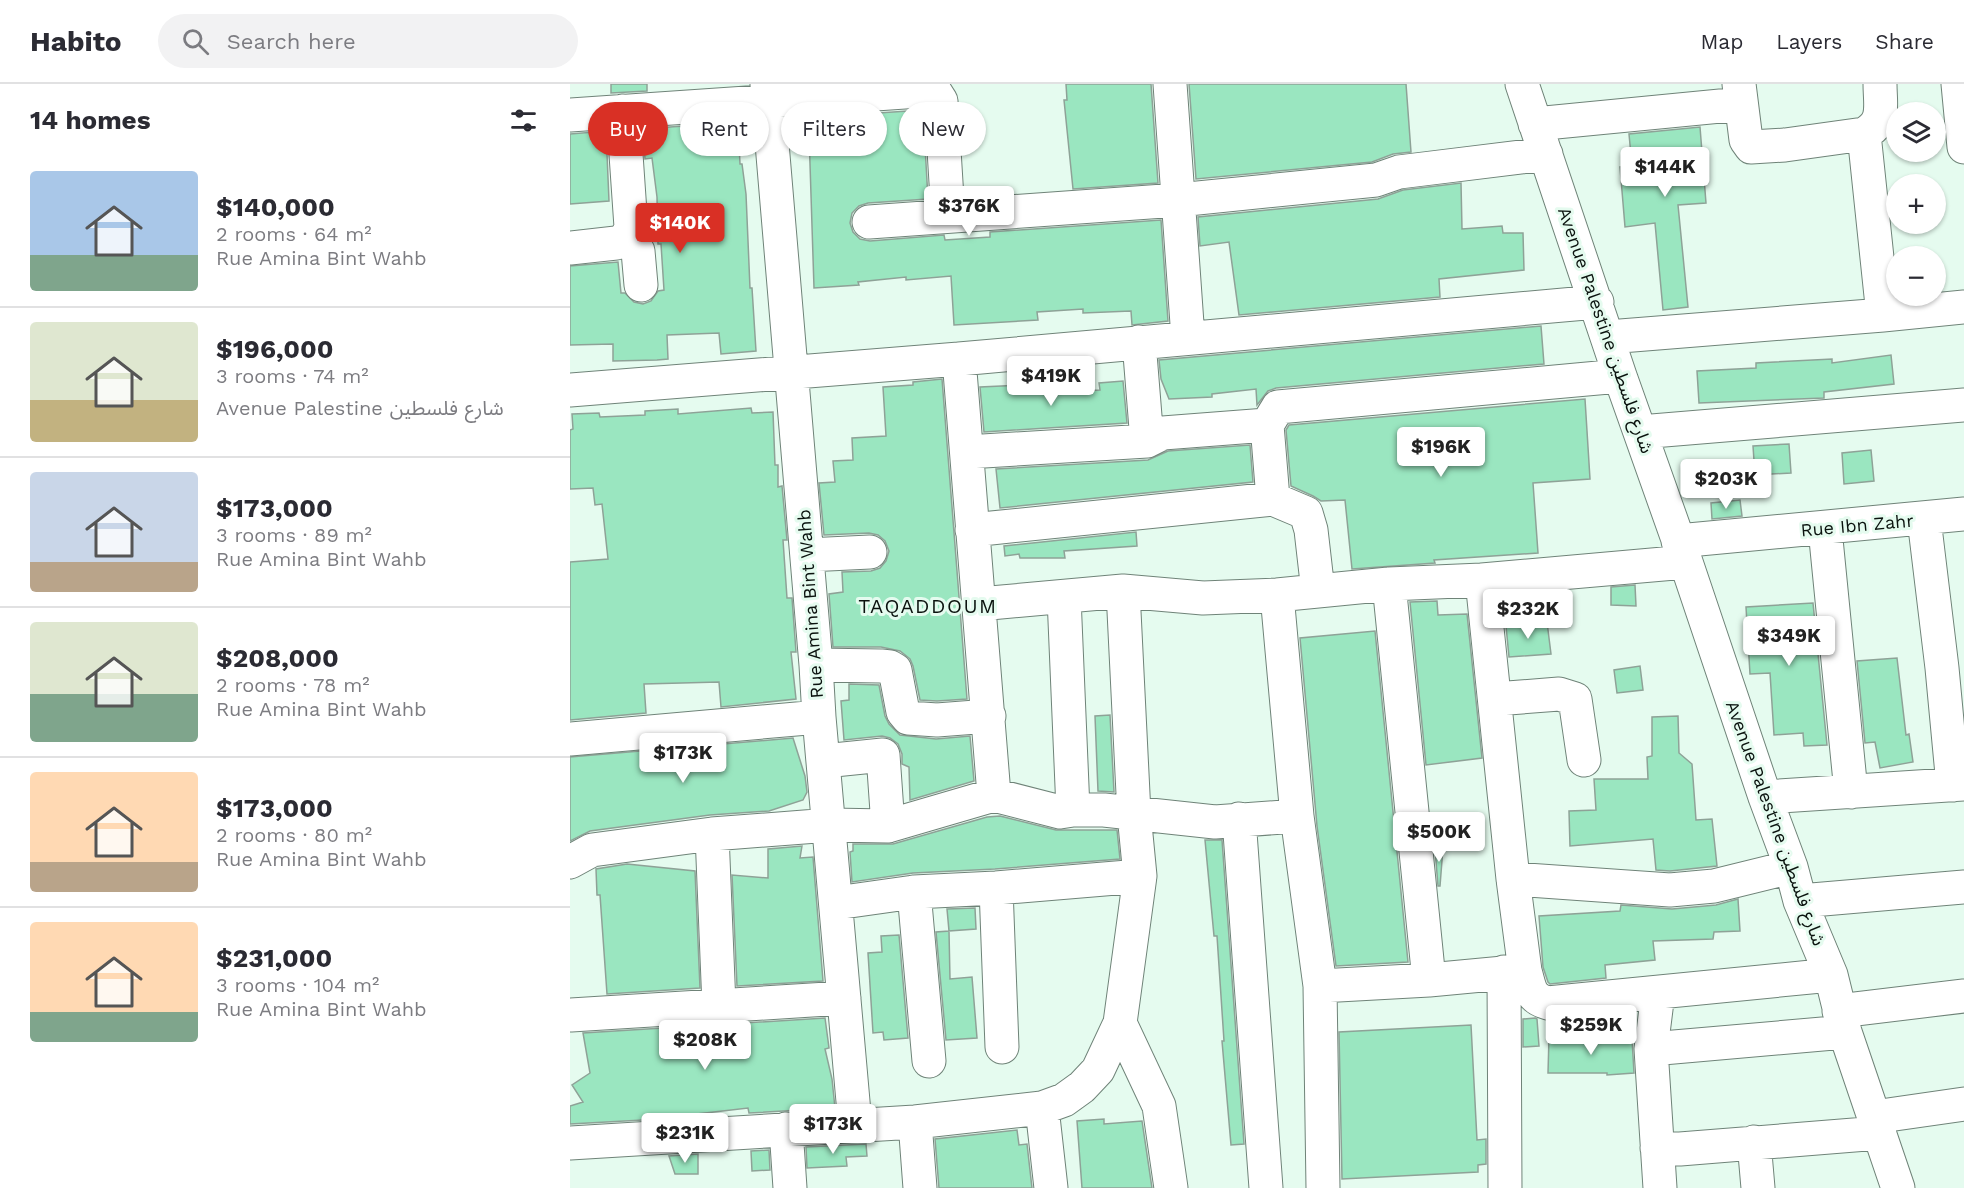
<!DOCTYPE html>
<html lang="en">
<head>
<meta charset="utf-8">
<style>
  :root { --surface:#fff; --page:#f2f2f3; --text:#2b2b33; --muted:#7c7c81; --line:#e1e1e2; --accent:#d93025 }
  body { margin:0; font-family:"Work Sans","Noto Sans Arabic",sans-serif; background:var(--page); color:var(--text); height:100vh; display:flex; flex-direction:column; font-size:22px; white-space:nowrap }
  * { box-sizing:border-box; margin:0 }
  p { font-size:20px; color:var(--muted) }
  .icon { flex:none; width:33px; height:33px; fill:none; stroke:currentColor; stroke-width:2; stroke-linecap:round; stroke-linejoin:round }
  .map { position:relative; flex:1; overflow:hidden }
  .panel { display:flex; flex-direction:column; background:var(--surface); width:570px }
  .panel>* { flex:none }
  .banner { position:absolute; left:18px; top:18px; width:570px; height:54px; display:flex; gap:12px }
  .tools { position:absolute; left:1316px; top:18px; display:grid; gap:12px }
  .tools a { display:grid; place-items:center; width:60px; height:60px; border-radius:50%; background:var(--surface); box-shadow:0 2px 4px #0004; font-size:30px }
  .price { position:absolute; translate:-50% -51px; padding:0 14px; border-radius:6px; background:#fff; color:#222; font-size:20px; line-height:39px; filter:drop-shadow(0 2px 3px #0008) }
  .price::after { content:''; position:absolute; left:50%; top:36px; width:18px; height:14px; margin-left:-9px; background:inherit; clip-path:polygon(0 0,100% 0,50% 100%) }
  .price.on { background:var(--accent); color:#fff }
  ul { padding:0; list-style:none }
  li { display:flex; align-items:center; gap:18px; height:150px; padding:0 30px }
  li+li { border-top:2px solid var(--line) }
  li span { display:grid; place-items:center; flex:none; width:168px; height:120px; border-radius:6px; color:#555 }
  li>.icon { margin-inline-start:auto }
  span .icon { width:72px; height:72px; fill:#fffc; stroke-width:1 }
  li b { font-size:26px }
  h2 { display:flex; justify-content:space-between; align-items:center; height:72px; padding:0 30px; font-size:26px }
  .chip { padding:0 21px; border-radius:27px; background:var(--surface); box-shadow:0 2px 4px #0004; font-size:21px; line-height:54px }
  .chip.on { background:var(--accent); color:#fff }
  header { display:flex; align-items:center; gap:36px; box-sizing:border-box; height:84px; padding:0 30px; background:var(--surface); border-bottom:2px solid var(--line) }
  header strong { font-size:28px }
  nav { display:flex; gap:33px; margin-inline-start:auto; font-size:21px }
  .search { width:420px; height:54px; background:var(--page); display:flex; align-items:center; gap:15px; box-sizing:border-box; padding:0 21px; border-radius:33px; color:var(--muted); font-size:22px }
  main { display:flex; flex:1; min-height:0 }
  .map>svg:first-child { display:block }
  .building { fill:#9ae6c0; stroke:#8ea297; stroke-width:1.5 }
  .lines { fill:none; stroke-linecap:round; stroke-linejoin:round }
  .minor-casing { stroke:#6f8378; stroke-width:35 }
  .minor { stroke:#fff; stroke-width:33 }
  .labels { text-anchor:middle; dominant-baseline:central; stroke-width:6; stroke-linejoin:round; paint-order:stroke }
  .street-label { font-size:18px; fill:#0a120e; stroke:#e5fbef }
  .neighbourhood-label { font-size:20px; letter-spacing:1.5px; fill:#0a120e; stroke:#e5fbef }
</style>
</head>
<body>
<header>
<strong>Habito</strong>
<div class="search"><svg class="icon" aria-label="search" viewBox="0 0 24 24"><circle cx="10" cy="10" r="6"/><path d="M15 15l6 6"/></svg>Search here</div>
<nav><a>Map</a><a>Layers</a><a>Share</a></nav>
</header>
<main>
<section class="panel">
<h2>14 homes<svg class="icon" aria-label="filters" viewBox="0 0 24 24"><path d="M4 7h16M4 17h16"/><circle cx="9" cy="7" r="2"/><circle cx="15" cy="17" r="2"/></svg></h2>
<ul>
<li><span style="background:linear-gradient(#a9c7e8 70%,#7fa58c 0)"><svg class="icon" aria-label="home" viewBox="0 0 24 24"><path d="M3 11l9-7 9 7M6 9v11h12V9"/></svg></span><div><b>$140,000</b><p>2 rooms · 64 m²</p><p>Rue Amina Bint Wahb</p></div></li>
<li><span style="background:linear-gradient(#dfe7d0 65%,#c2b280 0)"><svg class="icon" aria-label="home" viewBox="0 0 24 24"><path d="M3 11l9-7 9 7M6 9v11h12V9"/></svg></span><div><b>$196,000</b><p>3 rooms · 74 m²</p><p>Avenue Palestine شارع فلسطين</p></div></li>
<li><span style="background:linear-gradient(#c9d6e8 75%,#b9a48a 0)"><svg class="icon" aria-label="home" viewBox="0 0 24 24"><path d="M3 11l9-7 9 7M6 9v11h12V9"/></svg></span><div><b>$173,000</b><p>3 rooms · 89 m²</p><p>Rue Amina Bint Wahb</p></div></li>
<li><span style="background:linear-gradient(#dfe7d0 60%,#7fa58c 0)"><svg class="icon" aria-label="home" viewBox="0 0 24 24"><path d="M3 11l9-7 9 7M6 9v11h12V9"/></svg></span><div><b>$208,000</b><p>2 rooms · 78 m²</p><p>Rue Amina Bint Wahb</p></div></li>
<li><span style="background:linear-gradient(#ffd9b3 75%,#b9a48a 0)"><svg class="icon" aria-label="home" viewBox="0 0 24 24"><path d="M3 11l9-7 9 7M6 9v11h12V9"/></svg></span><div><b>$173,000</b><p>2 rooms · 80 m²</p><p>Rue Amina Bint Wahb</p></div></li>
<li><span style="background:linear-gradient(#ffd9b3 75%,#7fa58c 0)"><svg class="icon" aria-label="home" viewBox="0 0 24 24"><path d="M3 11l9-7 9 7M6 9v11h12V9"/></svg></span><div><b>$231,000</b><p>3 rooms · 104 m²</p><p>Rue Amina Bint Wahb</p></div></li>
</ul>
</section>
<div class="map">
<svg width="1394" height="1104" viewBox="0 0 1394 1104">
  <rect width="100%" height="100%" fill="#e5fbef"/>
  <path class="building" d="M41 0H77V7L41 9Z
    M496 0H581L588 99 503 105 494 16H497Z
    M619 0H836L841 68 823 70 802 78 626 95Z
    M353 26 358 115 298 119 289 122 282 129 280 139 283 148 290 155 300 157 374 151 375 156 420 153V148L591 136 598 237 562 241 561 227 513 229V225L467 228 468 236 384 241 381 192 336 196V193L288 198 289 201 244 204 239 49 249 48 248 33Z
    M168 38 170 80H172L176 110 180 204H182L186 267 151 270 149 249 97 251 98 275 87 276 43 277V260L0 261V182L48 178 51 209H55L64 218 73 220 81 217 88 207 94 206 91 160H88L87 113 82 74 75 75 73 45Z
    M1130 43 1136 119 1108 121 1118 223 1093 226 1085 139 1055 143 1050 83 1062 82 1059 50Z
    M36 47 39 117 0 120V50Z
    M891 99 892 145 932 142 933 149H953L954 186 869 195 870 213 669 231 659 158 630 162 628 133 808 115 833 106Z
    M971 242 974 280 706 304 698 307 687 321 686 305 642 310V313L599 315 591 295 589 276Z
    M1321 271 1324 300 1254 308V314L1129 319 1127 287 1186 284V279L1262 275V279Z
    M372 295 397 615 367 617 350 616 343 582 340 575 330 567 311 563H263L259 510 273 508 272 488 301 487 310 484 316 477 319 467 315 457 308 451 299 449 254 451 249 399 265 398 263 377 283 376 282 354 316 352 313 303 343 301V298Z
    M553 297 557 339 414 348 410 303 477 300 478 305H483V308L530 306 529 299Z
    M1015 315 1020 395 963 399 968 469 864 476 865 479 782 485 775 416 751 417 743 412 721 402 716 346 719 341Z
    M181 324 182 329 203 328 205 381H208V403L212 402 217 456H213L217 514H222L226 568H221L226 615 151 623 149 598 74 600 76 629 0 636V478L38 475 32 420 25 421 23 404 0 405V346L3 345 2 330 29 329 30 333 75 331V327L108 325V330Z
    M1219 360 1221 389 1185 391 1183 362Z
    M680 361 683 398 430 424 426 385 578 376 598 367Z
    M1301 366 1304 397 1274 400 1272 369Z
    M1170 416 1172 432 1142 435 1141 419Z
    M566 448 567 462 494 467 495 474H450L449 470 435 472 434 462Z
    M1065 501 1066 522 1041 521V503Z
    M867 517 868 531 897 530 912 674 856 681 840 518Z
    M1243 519 1257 661 1234 662 1233 649 1204 651 1200 589 1180 590 1176 523Z
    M977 538 981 570 939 573 936 542Z
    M805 547 838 878 766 882 747 742 730 554Z
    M1327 574 1336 651 1339 650 1343 678 1310 684 1305 658 1295 659 1287 577Z
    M1070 582 1073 606 1047 609 1044 586Z
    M279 600 309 601 315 632 319 640 330 651 366 655 400 652 404 697 340 716 339 683 332 680V670L328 660 320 654 312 652 274 656 271 617 279 616Z
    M540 631 544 708 528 707 525 632Z
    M1108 632 1109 669 1122 680 1126 736 1142 735 1147 782 1100 787 1086 786 1083 755 1000 762 999 727 1026 726 1024 695H1078L1077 673 1082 672V633Z
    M223 654 235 692 237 708 233 716 199 727 140 731 20 747 0 757V673Z
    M430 732 486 746H547L550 775 425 785 343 789 282 798 280 768 283 767V760H323L417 733Z
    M635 756H652L674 1060 661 1061 652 957H654L647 852H644Z
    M232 762 230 774 243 773 253 897 167 902 162 791 198 794V765Z
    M873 764 870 802H868L865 765Z
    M57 780 125 787 130 904 37 910 30 811H27L26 785Z
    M1168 815 1170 847 1144 848 1143 855 1083 857 1085 876 1035 881 1036 894 980 900 978 898 973 883 969 832 1050 827 1051 821 1102 825 1146 821Z
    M405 824 406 845 379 847 380 895 402 893 407 954 376 956 366 848 379 847 377 825Z
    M329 851 338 954 314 956 313 948 303 949 298 869 312 868 311 852Z
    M255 934 259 964 255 965 262 995 265 1024 179 1029 178 1024 127 1030V1033L0 1040V1022L13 1018 2 1001 20 989 13 949Z
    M965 934 967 935 969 962 953 963V935Z
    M901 941 907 1056 916 1055V1080L908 1081V1088L772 1095 769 948Z
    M979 953 1062 955 1064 989 1037 991V989H978Z
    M534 1035V1040L572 1037 582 1104H512L507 1037Z
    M447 1046 449 1061 457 1060 462 1104H369L365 1055Z
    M296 1060 297 1072 276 1073 277 1082 237 1084 236 1063Z
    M199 1066 200 1086 182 1087 181 1067Z
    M128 1070V1090H105L99 1072Z"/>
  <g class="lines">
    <defs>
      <path id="minor" d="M197 0 246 581 249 633 285 1040
        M600 0 618 254
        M952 0 1050 292 1116 478 1195 713 1221 783 1230 817 1261 891 1275 948 1328 1104
        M1169 0 1176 56 1181 63 1215 61 1294 50C1316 38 1310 22 1310 0
        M1388 0 1394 63
        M0 31 364 6 371 17 378 131
        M965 40 1171 20
        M1294 50 1313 231
        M299 138 608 116 806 96 829 88 976 70
        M58 152 68 167 71 201
        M0 164 46 159C55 156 58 152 61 143L53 27
        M1038 253 1313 231 1394 223
        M569 258 577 357
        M389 275 424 711
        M0 306 389 275 1027 218
        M697 341 703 415
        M1070 348 1394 321
        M397 368 577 357 593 349 697 341 708 323 1050 292
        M1354 435 1372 584 1383 701
        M1255 445 1281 708
        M402 446 703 415 736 429 741 446 748 507
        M1108 457 1394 430
        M237 471 300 468
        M912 496 943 795 955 887
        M819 500 859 896
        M707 511 727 732 750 902 753 1104
        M494 513 503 726
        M409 520 553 507 633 514 707 511 819 500 912 496 1116 478
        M246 581 311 582 320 583 325 586 333 628 338 634 367 636 419 632
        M925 615 989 610 1005 615 1014 676
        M0 655 249 633
        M254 677 313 671 318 742
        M1195 713 1394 700
        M669 735 696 1104
        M142 750 149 922
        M0 778 22 766 142 750 260 741 318 742 424 711 490 728 503 726H534L645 738 727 732
        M943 795 1100 806 1144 802 1221 783
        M426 804 432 963
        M344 808 359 977
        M1230 817 1394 803
        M266 819 344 808 426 804 570 792
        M934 888 935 1104
        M750 902 859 896 955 887C960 903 959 914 978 919L1261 891
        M1088 909 1081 965 1090 1104
        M1269 927 1394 912
        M1 931 274 914
        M550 939 589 1022 601 1104
        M1081 965 1275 948
        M472 1024 481 1104
        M1304 1033 1394 1020
        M345 1038 350 1104
        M216 1045 220 1104
        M1184 1058 1188 1104
        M0 1059 345 1038 472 1024 494 1016 512 1003 528 986 550 939 570 792 564 730 553 507
        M1087 1064 1110 1065 1309 1049"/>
    </defs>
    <use href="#minor" class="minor-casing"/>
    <use href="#minor" class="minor"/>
  </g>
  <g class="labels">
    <g class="street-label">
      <text transform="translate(1036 246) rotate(71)">Avenue Palestine شارع فلسطين</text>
      <text transform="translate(1287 441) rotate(-5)">Rue Ibn Zahr</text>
      <text transform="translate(240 520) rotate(-94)">Rue Amina Bint Wahb</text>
      <text transform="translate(1206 739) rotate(70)">Avenue Palestine شارع فلسطين</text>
    </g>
    <g class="neighbourhood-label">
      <text x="358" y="522">TAQADDOUM</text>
    </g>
  </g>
</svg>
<div class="tools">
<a><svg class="icon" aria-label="layers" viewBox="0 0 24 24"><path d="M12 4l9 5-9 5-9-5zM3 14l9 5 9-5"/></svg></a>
<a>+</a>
<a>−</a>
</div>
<b class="price" style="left:1095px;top:114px">$144K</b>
<b class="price" style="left:399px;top:153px">$376K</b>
<b class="price on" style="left:110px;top:170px">$140K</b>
<b class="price" style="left:481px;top:323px">$419K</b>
<b class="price" style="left:871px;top:394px">$196K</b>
<b class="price" style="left:1156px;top:426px">$203K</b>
<b class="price" style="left:958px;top:556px">$232K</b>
<b class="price" style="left:1219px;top:583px">$349K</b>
<b class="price" style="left:113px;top:700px">$173K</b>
<b class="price" style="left:869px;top:779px">$500K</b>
<b class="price" style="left:1021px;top:972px">$259K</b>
<b class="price" style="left:135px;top:987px">$208K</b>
<b class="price" style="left:263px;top:1071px">$173K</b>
<b class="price" style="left:115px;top:1080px">$231K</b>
<div class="banner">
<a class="chip on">Buy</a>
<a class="chip">Rent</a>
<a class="chip">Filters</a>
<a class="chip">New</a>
</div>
</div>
</main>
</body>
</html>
